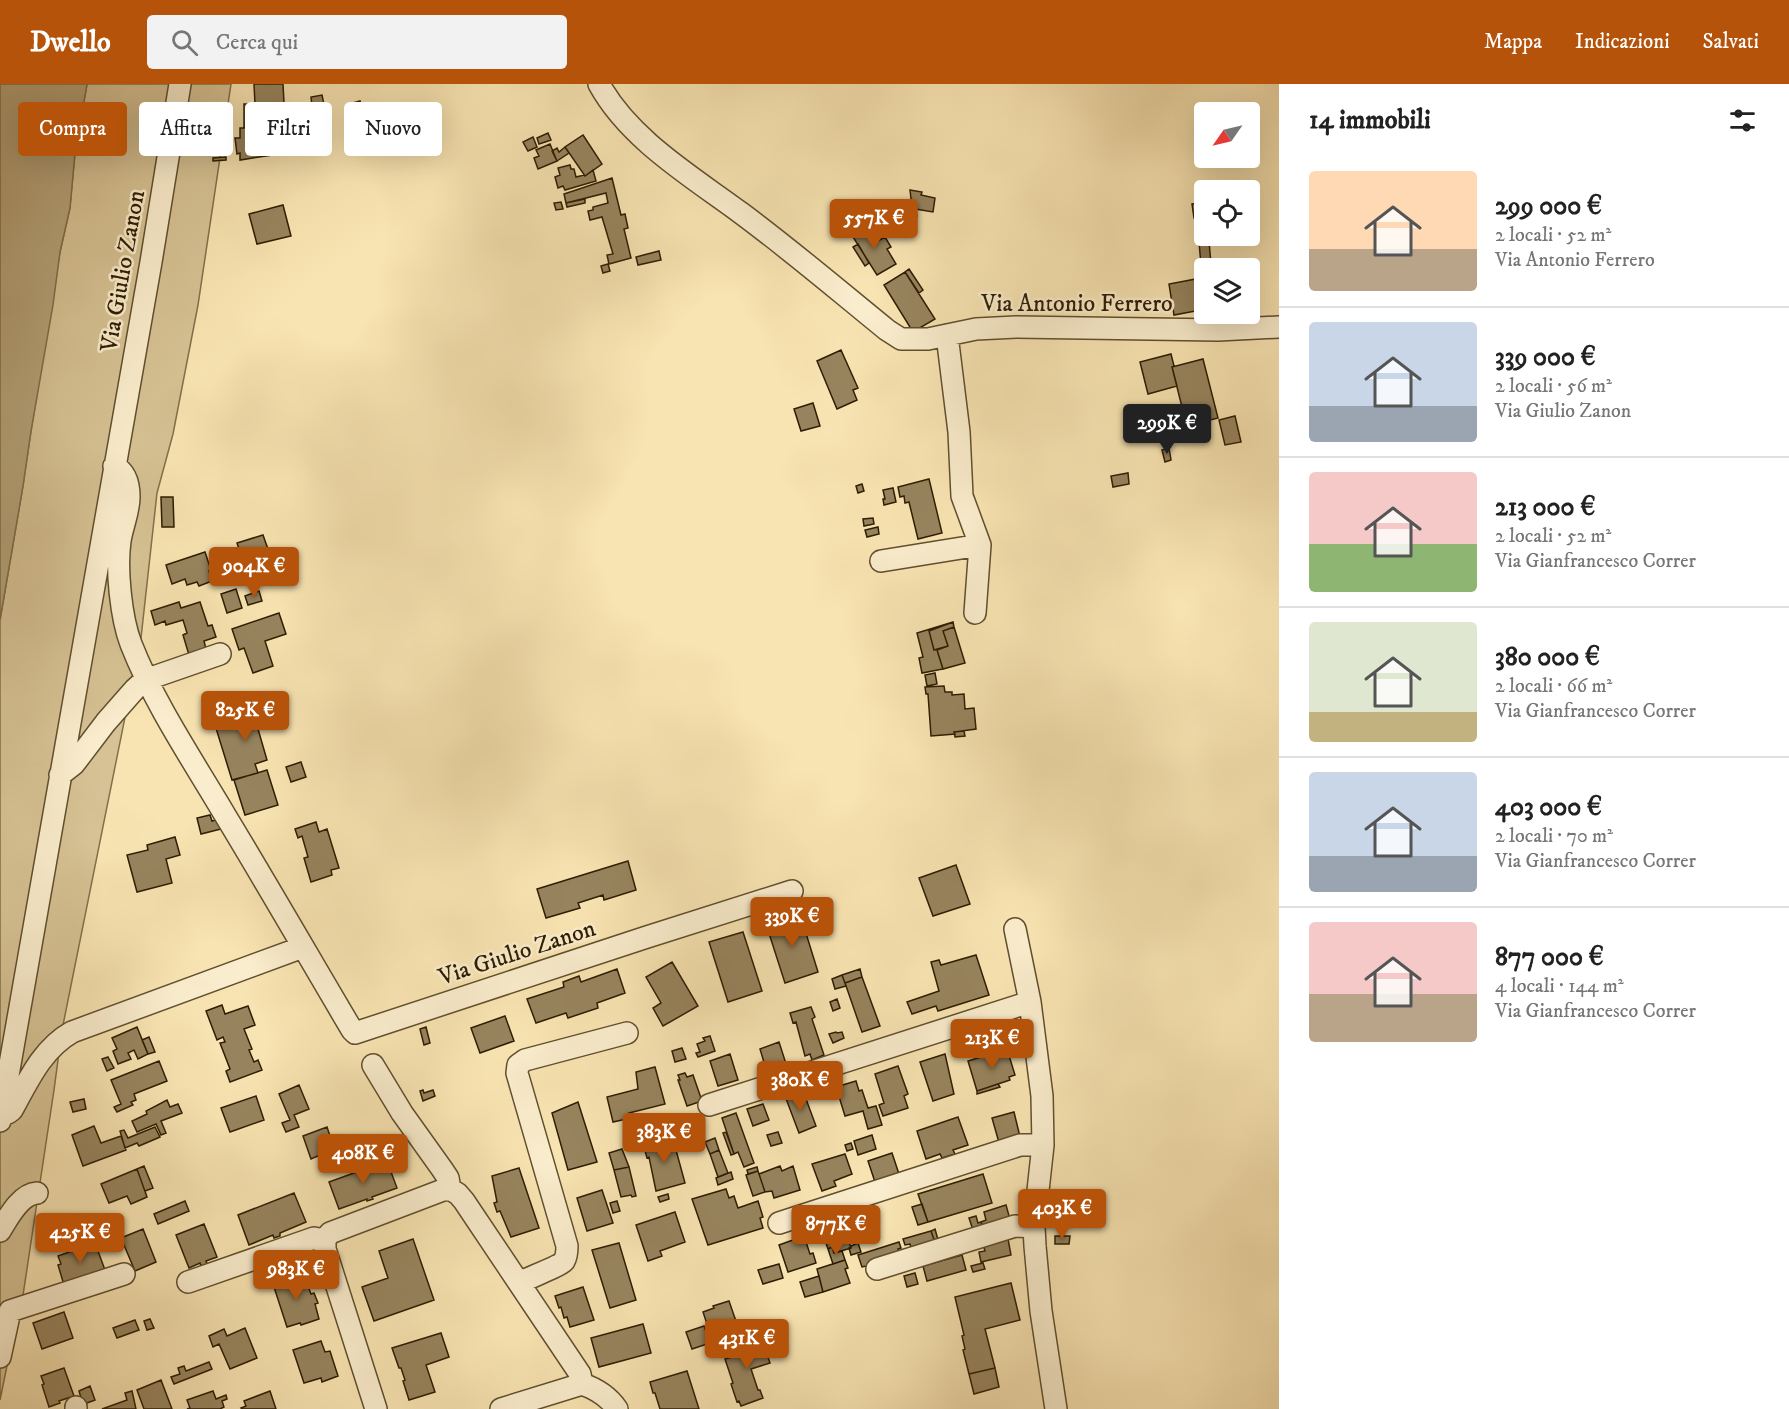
<!DOCTYPE html>
<html lang="it">
<head>
<meta charset="utf-8">
<style>
  :root { --surface:#fff; --page:#f2f2f2; --text:#222; --muted:#767676; --line:#e0e0e0; --accent:#b45309 }
  body { margin:0; font-family:"IM FELL DW Pica",serif; background:var(--page); color:var(--text); height:100vh; display:flex; flex-direction:column; font-size:22px; white-space:nowrap }
  * { box-sizing:border-box; margin:0 }
  p { font-size:20px; color:var(--muted) }
  .icon { flex:none; width:33px; height:33px; fill:none; stroke:currentColor; stroke-width:2; stroke-linecap:round; stroke-linejoin:round }
  .map { position:relative; flex:1; overflow:hidden }
  .details { display:flex; flex-direction:column; background:var(--surface); width:510px }
  .details>* { flex:none }
  .top-card { position:absolute; left:18px; top:18px; width:570px; height:54px; display:flex; gap:12px }
  .needle { width:39px; rotate:236deg }
  .tools { position:absolute; left:1194px; top:18px; display:grid; gap:12px }
  .tools a { display:grid; place-items:center; width:66px; height:66px; border-radius:6px; background:var(--surface); box-shadow:0 6px 24px #0002; font-size:30px }
  .price { position:absolute; translate:-50% -51px; padding:0 14px; border-radius:6px; background:var(--accent); color:#fff; font-size:20px; line-height:39px; filter:drop-shadow(0 2px 3px #0008) }
  .price::after { content:''; position:absolute; left:50%; top:36px; width:18px; height:14px; margin-left:-9px; background:inherit; clip-path:polygon(0 0,100% 0,50% 100%) }
  .price.selected { background:#222; color:#fff }
  ul { padding:0; list-style:none }
  li { display:flex; align-items:center; gap:18px; height:150px; padding:0 30px }
  li+li { border-top:2px solid var(--line) }
  li span { display:grid; place-items:center; flex:none; width:168px; height:120px; border-radius:6px; color:#555 }
  li>.icon { margin-inline-start:auto }
  span .icon { width:72px; height:72px; fill:#fffc; stroke-width:1 }
  li b { font-size:26px }
  h2 { display:flex; justify-content:space-between; align-items:center; height:72px; padding:0 30px; font-size:26px }
  .pill { padding:0 21px; border-radius:6px; background:var(--surface); box-shadow:0 6px 24px #0002; font-size:21px; line-height:54px }
  .pill.selected { background:var(--accent); color:#fff }
  header { display:flex; align-items:center; gap:36px; box-sizing:border-box; height:84px; padding:0 30px; background:var(--accent); color:#fff }
  header strong { font-size:28px }
  nav { display:flex; gap:33px; margin-inline-start:auto; font-size:21px }
  .search { width:420px; height:54px; background:var(--page); display:flex; align-items:center; gap:15px; box-sizing:border-box; padding:0 21px; border-radius:6px; color:var(--muted); font-size:22px }
  main { display:flex; flex:1; min-height:0 }
  .map>svg:first-child { display:block }
  .green { fill:#d6c294; stroke:#82704b; stroke-width:1.5 }
  .water { fill:#b3a076; stroke:#7e6c48; stroke-width:1.5 }
  .building { fill:#97845e; stroke:#2e1d02; stroke-width:1.5 }
  .lines { fill:none; stroke-linecap:round; stroke-linejoin:round }
  .minor-casing { stroke:#604f2e; stroke-width:24 }
  .minor { stroke:#faedcd; stroke-width:21 }
  .labels { text-anchor:middle; dominant-baseline:central; stroke-width:5; stroke-linejoin:round; paint-order:stroke }
  .street-label { font-size:24px; fill:#2e1d02; stroke:#faedcd }
</style>
</head>
<body>
<header>
<strong>Dwello</strong>
<div class="search"><svg class="icon" aria-label="search" viewBox="0 0 24 24"><circle cx="10" cy="10" r="6"/><path d="M15 15l6 6"/></svg>Cerca qui</div>
<nav><a>Mappa</a><a>Indicazioni</a><a>Salvati</a></nav>
</header>
<main>
<div class="map">
<svg width="1279" height="1325" viewBox="0 0 1279 1325">
  <rect width="100%" height="100%" fill="#f8e4b2"/>
  <filter id="stains"><feTurbulence type="fractalNoise" baseFrequency=".00333" numOctaves="4"/><feColorMatrix values="0 0 0 0 .2 0 0 0 0 .09 0 0 0 0 .02 0 0 0 .5 -.17"/></filter>
  <radialGradient id="worn" r=".72"><stop offset=".6" stop-color="#630" stop-opacity="0"/><stop offset="1" stop-color="#630" stop-opacity=".3"/></radialGradient>
  <path class="green" d="M87 0H231L198 221 173 350 157 409 141 554 62 946 54 1006 20 1231 9 1272 0 1316V536L23 402 31 347 60 168 70 124 75 69Z"/>
  <path class="water" d="M0 0H87L75 69 70 124 60 168 53 221 31 347 23 402 0 536Z"/>
  <path class="building" d="M254 0H283L284 19 279 20 280 31 256 32 257 43 244 44V20H255Z
    M322 11 324 21 312 22 311 13Z
    M360 17 363 28 352 30 349 20Z
    M363 33 364 44 353 45 352 34Z
    M257 43V50L269 49 272 71 240 76V69L237 70 235 54H240V44Z
    M548 49 551 56 539 60 537 54Z
    M583 51 602 80 585 92 565 63Z
    M533 53 537 63 528 67 523 58Z
    M550 60 557 77 538 85 534 74 539 72 536 66Z
    M565 63 569 69 557 77 552 67 557 64 559 68Z
    M226 73V76L213 77V74Z
    M570 81 571 85H574L576 93 584 91 585 92 593 86 596 97 565 106 563 102 558 104 555 93 560 91 558 84Z
    M612 94 621 131 625 130 628 144 624 145 631 174 609 180 607 171 613 170 602 133 590 136 588 127 593 126V123L608 119 606 109 566 119 564 110Z
    M910 106 922 108 921 111 935 114 933 128 915 125 917 132H913Z
    M585 115V119L567 123 566 119Z
    M561 118 563 125 556 126 554 119Z
    M1204 119V133L1194 134 1192 120Z
    M283 121 291 152 257 160 249 130Z
    M859 138 872 158 875 157 876 158 885 153 891 163 887 165 896 180 877 191 853 153 857 150 851 142Z
    M1204 146V152H1210L1211 157H1209L1211 180 1201 181 1199 158H1201L1200 147Z
    M858 160 869 179 865 182 853 163Z
    M659 167 661 176 638 181 636 173Z
    M608 180 610 187 603 189 601 182Z
    M909 185 923 206 919 209 905 188Z
    M905 188 935 235 913 248 884 201Z
    M1196 195 1201 226 1174 231 1169 200Z
    M841 266 858 304 853 306 857 316 837 325 817 277Z
    M1171 270 1174 282 1172 283 1177 302 1148 310 1140 278Z
    M1203 275 1218 334 1175 345 1170 326 1182 323 1172 283Z
    M813 319 820 342 801 347 794 325Z
    M1235 332 1241 358 1225 361 1219 336Z
    M1169 364 1171 376 1165 378 1162 366Z
    M1128 389 1129 400 1113 403 1111 392Z
    M929 395 942 449 918 455 909 418 905 419 904 412 900 413 898 403Z
    M862 400 864 407 858 409 856 402Z
    M893 404 896 418 884 421 883 415H885L883 406Z
    M161 413H173L174 443H162Z
    M873 434 874 440 864 442 863 435Z
    M878 443 879 450 867 453 865 446Z
    M263 451 269 468 243 477 237 459Z
    M205 468 211 486 209 487 212 497 199 502 197 498 187 501 185 495 172 500 166 481Z
    M236 505 242 524 227 529 221 510Z
    M259 507 262 517 248 521 245 512Z
    M179 518 181 524 200 518 208 542 212 541 216 553 204 557 206 565 189 571 183 551 187 549 183 536 166 541 165 537 155 541 151 527Z
    M279 529 286 550 265 557 273 582 253 589 244 564 239 566 232 545Z
    M953 538 954 543 943 547 948 562 937 566 943 585 922 589 919 574 923 573 917 549Z
    M953 538 954 543 943 547 948 562 934 566 929 547Z
    M954 543 965 579 943 585 937 566 948 562 943 547Z
    M935 589 937 600 927 602 925 591Z
    M944 602 945 608H952V611L964 610 965 625 974 624 976 645 954 648 955 650 931 652 928 610H926L925 603Z
    M274 623 279 639 258 645 267 676 255 680 258 689 232 696 215 641Z
    M964 647 965 652 955 653 954 648Z
    M301 678 306 693 291 698 286 683Z
    M267 686 278 721 245 731 234 696Z
    M210 731 212 737 219 735 221 745 201 750 197 734Z
    M316 738 319 748 327 745 339 784 331 786 332 791 311 798 304 774 308 773 302 752 298 754 295 745Z
    M175 753 180 771 166 775 172 799 137 808 127 771 148 766 147 761Z
    M628 777 636 806 604 816 603 811 578 819 580 824 546 834 537 805Z
    M956 781 970 820 933 832 919 794Z
    M800 830 818 888 785 899 766 840Z
    M743 848 762 907 728 918 709 858Z
    M976 871 989 911 938 927 936 922 912 930 907 918 939 907 931 878 939 876 941 881Z
    M672 878 698 922 663 942 653 924 661 919 646 893Z
    M617 885 625 909 597 919 598 924 568 934 566 929 536 939 527 915 564 903 563 898 579 892 581 898Z
    M860 885 862 893 845 899 842 891Z
    M842 891 846 902 835 905 832 895Z
    M862 893 880 942 862 948 845 899Z
    M837 915 840 924 833 927 830 918Z
    M222 921 225 930 248 922 255 941 244 945 252 965 249 966 254 978 258 976 262 986 230 998 226 987 230 985 220 959 225 958 223 953 217 956 206 927Z
    M811 923 815 933 812 935 824 971 812 976 810 970 805 972 796 938 793 939 790 929Z
    M505 932 514 957 480 969 471 944Z
    M137 943 148 970 138 975 134 966 128 969 131 975 118 980 113 967 117 965 112 954Z
    M426 943 430 959 424 961 420 945Z
    M836 948 837 949 842 948 844 954 833 959 829 950Z
    M710 952 715 967 698 973 696 969 700 968 697 960 705 957 703 954Z
    M149 953 155 968 148 970 142 956Z
    M779 958 788 986 774 991 771 984 766 985 760 965Z
    M682 964 686 975 675 978 672 967Z
    M1007 965 1015 991 1009 993 1010 996 977 1007 968 977Z
    M730 970 738 996 718 1002 710 977Z
    M945 970 954 1010 933 1017 920 978Z
    M108 973 114 984 107 987 102 975Z
    M159 977 167 997 134 1010 136 1016 131 1018 133 1021 117 1028 114 1023 121 1020 111 996Z
    M898 982 908 1010 904 1012 908 1024 883 1032 879 1021 884 1019 875 990Z
    M655 983 665 1020 629 1029 631 1034 613 1038 607 1013 638 1005 636 988Z
    M685 989 687 993 693 991 702 1017 687 1022 678 996H680L678 991Z
    M856 997 859 1007 862 1006 868 1024 876 1022 882 1041 868 1045 863 1027 845 1032 836 1003Z
    M998 1000 1000 1003 977 1010V1007Z
    M299 1001 309 1025 294 1031 299 1043 286 1048 282 1039 290 1036 279 1010Z
    M423 1006 424 1009 433 1006 435 1012 423 1017 420 1007Z
    M800 1006 804 1016 806 1015 816 1042 799 1049 785 1012Z
    M256 1012 264 1036 230 1048 221 1024Z
    M84 1015 86 1025 73 1028 70 1018Z
    M167 1016 170 1023 178 1020 182 1029 161 1037 166 1049 161 1051 156 1040 137 1048 132 1037 147 1030 146 1027Z
    M578 1018 597 1078 568 1086 552 1029Z
    M763 1020 769 1036 753 1042 747 1025Z
    M1014 1028 1021 1057 1000 1062 992 1034Z
    M736 1029 754 1079 744 1083 738 1068 734 1070 722 1034Z
    M958 1033 968 1061 953 1066 955 1070 942 1074 940 1070 926 1075 917 1047Z
    M94 1042 101 1059 121 1052 126 1066 83 1082 72 1051Z
    M155 1043 160 1053 139 1062 137 1059 125 1064 120 1047 124 1046 128 1054Z
    M327 1043 336 1070 321 1076 320 1071 311 1075 303 1052Z
    M726 1048 734 1070 731 1071 723 1049Z
    M778 1048 782 1059 771 1062 767 1051Z
    M872 1051 876 1065 858 1071 854 1057Z
    M715 1054 719 1066 710 1070 705 1058Z
    M673 1055 685 1099 656 1107 649 1073 647 1074 643 1059 654 1056V1060Z
    M851 1059 853 1065 847 1067 845 1061Z
    M622 1065 629 1083 614 1086 609 1069Z
    M719 1066 728 1089 718 1093 710 1070Z
    M892 1069 901 1096 877 1104 868 1077Z
    M845 1070 852 1090 834 1097 836 1102 822 1107 812 1080Z
    M387 1077 397 1104 372 1113 373 1115 367 1117V1115L339 1125 329 1098Z
    M144 1082 153 1104 145 1107 147 1113 131 1120 127 1112 109 1119 101 1100Z
    M780 1082 782 1087 793 1082 800 1106 774 1114 772 1107 765 1108 759 1090Z
    M629 1083 636 1112 632 1113 631 1111 621 1113 614 1086Z
    M757 1083 758 1087 748 1090 747 1086Z
    M519 1084 539 1144 511 1153 500 1127 497 1128 494 1119 497 1118 492 1092Z
    M137 1085 147 1113 131 1120 127 1112 109 1119 101 1100Z
    M758 1087 765 1108 753 1112 746 1091Z
    M731 1088 733 1095 718 1101 716 1094Z
    M983 1090 992 1119 928 1138 918 1110Z
    M726 1105 729 1114 734 1112 738 1124 758 1117 763 1133 760 1134 763 1144 708 1161 692 1115Z
    M602 1106 613 1139 587 1147 577 1114Z
    M294 1109 306 1138 280 1149V1152L274 1154 273 1151 249 1161 238 1131Z
    M668 1110 669 1115 660 1118 658 1113Z
    M185 1117 189 1127 158 1140 154 1130Z
    M617 1117 620 1127 613 1129 610 1119Z
    M922 1120 928 1138 918 1141 912 1123Z
    M1006 1121 1011 1139 984 1148 981 1138 986 1136 984 1128Z
    M675 1128 685 1158 660 1167 662 1172 648 1177 636 1141Z
    M976 1132 978 1139 981 1138 983 1143 973 1146 969 1134Z
    M842 1135 851 1164 834 1169 832 1163 828 1165 820 1142Z
    M204 1140 217 1173 206 1177 208 1182 202 1185 200 1179 189 1184 176 1151Z
    M143 1145 156 1178 135 1187 121 1154Z
    M935 1145 940 1163 937 1164 931 1147Z
    M931 1147 937 1164 913 1171 910 1160 905 1161 903 1155Z
    M804 1152 810 1170 813 1169 816 1179 788 1188 779 1161Z
    M1055 1152H1070L1069 1160H1055Z
    M413 1155 434 1216 374 1237 362 1203 388 1194 379 1167Z
    M1008 1155 1011 1171 981 1178 979 1168 985 1167 983 1160Z
    M899 1158 901 1164 898 1165 901 1175 862 1183 858 1171Z
    M95 1159 105 1186 64 1201 58 1181 61 1180 58 1172Z
    M619 1159 636 1216 610 1224 592 1166Z
    M858 1159 861 1168 851 1171 849 1164H851V1162Z
    M832 1163 834 1169 842 1167 845 1176 833 1180 828 1165Z
    M962 1171 966 1186 927 1197 923 1182Z
    M845 1176 848 1184 845 1185 850 1199 823 1208 817 1185Z
    M983 1179 985 1185 973 1188 971 1182Z
    M779 1180 783 1194 763 1200 758 1186Z
    M303 1189 311 1210 314 1209 318 1219 315 1220 319 1235 301 1241 300 1239 287 1243 273 1200Z
    M915 1189 918 1200 907 1203 904 1192Z
    M819 1192 823 1208 805 1213 800 1198Z
    M1011 1199 1020 1236 985 1245 995 1284 969 1290 963 1266 965 1265 962 1252 964 1251 955 1213Z
    M583 1203 594 1236 570 1243 567 1233 564 1234 561 1223 559 1224 555 1212Z
    M729 1217 738 1243 711 1252 703 1228 714 1224 713 1222Z
    M64 1228 73 1254 42 1265 33 1239Z
    M150 1235 154 1244 147 1246 144 1237Z
    M135 1236 139 1246 117 1254 113 1244Z
    M643 1240 651 1269 599 1283 591 1254Z
    M704 1242 710 1259 692 1265 686 1248Z
    M245 1244 257 1274 230 1285 219 1260 213 1263 209 1252 224 1245 227 1252Z
    M441 1249 449 1273 426 1281 435 1308 409 1316 403 1297 405 1296 401 1284H399L392 1264Z
    M761 1253 770 1279 751 1285 758 1306H760L763 1314 741 1322 739 1317 737 1318 731 1300 733 1299 725 1275 732 1273 729 1264Z
    M321 1257 325 1268 330 1267 338 1292 322 1298 321 1294 304 1299 293 1266Z
    M209 1278 212 1285 174 1300 171 1293 180 1290 178 1284 184 1282 186 1287Z
    M64 1284 74 1312 59 1317 60 1319 49 1323 42 1301 44 1300 41 1292Z
    M995 1284 999 1303 974 1310 969 1290Z
    M687 1287 699 1325H660L655 1309H653L650 1298Z
    M161 1296 172 1325H144L137 1306Z
    M90 1302 95 1316 79 1322 77 1315 81 1314 79 1307Z
    M132 1307 136 1325H102L127 1316 125 1309Z
    M213 1307 216 1315 226 1311 227 1315 222 1317 224 1323 220 1325H187L190 1324 187 1316Z
    M270 1307 276 1325H242L241 1324 246 1322 244 1317Z"/>
  <g class="lines">
    <defs>
      <path id="minor" d="M599 0C629 55 691 92 741 129 791 166 839 207 887 246L901 255H928L976 245 1016 243 1218 246 1279 243
        M947 251 959 348 962 412 980 461 975 529
        M114 382C126 388 129 401 129 413 129 428 122 443 120 457 116 485 121 534 131 560 155 621 192 675 225 731 268 802 310 875 352 946L355 949 647 853 792 807
        M881 477 980 461
        M60 691 74 680 106 638 135 605 145 596 220 570
        M1015 845 1030 918 1042 1012 1043 1061 1034 1143 1035 1162 1041 1227 1056 1325
        M373 981 402 1029 442 1085 448 1094 450 1105
        M709 1021 1030 918
        M2 1028 8 1029 12 1026C28 997 42 965 72 948L303 863
        M0 1037 151 178 180 0
        M450 1105 458 1110 464 1117 580 1290 582 1300
        M779 1139 1020 1061H1043
        M0 1147C8 1134 20 1110 37 1109
        M877 1185 1015 1142 1034 1143
        M188 1198 314 1154 325 1156
        M519 1199C528 1194 560 1182 564 1177 567 1172 567 1167 567 1162L517 989 518 981 525 976 627 949
        M0 1273 10 1227 124 1190
        M76 1323V1325
        M376 1325 325 1165V1156L330 1149 443 1106 450 1105
        M501 1325 582 1300C597 1305 608 1312 617 1325"/>
    </defs>
    <use href="#minor" class="minor-casing"/>
    <use href="#minor" class="minor"/>
  </g>
  <g class="labels">
    <g class="street-label">
      <text transform="translate(123 187) rotate(-80)">Via Giulio Zanon</text>
      <text x="1077" y="220">Via Antonio Ferrero</text>
      <text transform="translate(517 869) rotate(-18)">Via Giulio Zanon</text>
    </g>
  </g>
  <rect width="100%" height="100%" filter="url(#stains)"/>
  <rect width="100%" height="100%" fill="url(#worn)"/>
</svg>
<div class="tools">
<a><svg class="needle" viewBox="-14 -14 28 28"><path d="M0-13l5 13h-10z" fill="#e53935"/><path d="M0 13l5-13h-10z" fill="#767676"/></svg></a>
<a><svg class="icon" aria-label="locate" viewBox="0 0 24 24"><circle cx="12" cy="12" r="6"/><path d="M12 2v4M12 18v4M2 12h4M18 12h4"/></svg></a>
<a><svg class="icon" aria-label="layers" viewBox="0 0 24 24"><path d="M12 4l9 5-9 5-9-5zM3 14l9 5 9-5"/></svg></a>
</div>
<b class="price" style="left:874px;top:166px">557K €</b>
<b class="price selected" style="left:1167px;top:371px">299K €</b>
<b class="price" style="left:254px;top:514px">904K €</b>
<b class="price" style="left:245px;top:658px">825K €</b>
<b class="price" style="left:792px;top:864px">339K €</b>
<b class="price" style="left:992px;top:986px">213K €</b>
<b class="price" style="left:800px;top:1028px">380K €</b>
<b class="price" style="left:664px;top:1080px">383K €</b>
<b class="price" style="left:363px;top:1101px">408K €</b>
<b class="price" style="left:1062px;top:1156px">403K €</b>
<b class="price" style="left:836px;top:1172px">877K €</b>
<b class="price" style="left:80px;top:1180px">425K €</b>
<b class="price" style="left:296px;top:1217px">983K €</b>
<b class="price" style="left:747px;top:1286px">431K €</b>
<div class="top-card">
<a class="pill selected">Compra</a>
<a class="pill">Affitta</a>
<a class="pill">Filtri</a>
<a class="pill">Nuovo</a>
</div>
</div>
<section class="details">
<h2>14 immobili<svg class="icon" aria-label="filters" viewBox="0 0 24 24"><path d="M4 7h16M4 17h16"/><circle cx="9" cy="7" r="2"/><circle cx="15" cy="17" r="2"/></svg></h2>
<ul>
<li><span style="background:linear-gradient(#ffd9b3 65%,#b9a48a 0)"><svg class="icon" aria-label="home" viewBox="0 0 24 24"><path d="M3 11l9-7 9 7M6 9v11h12V9"/></svg></span><div><b>299 000 €</b><p>2 locali · 52 m²</p><p>Via Antonio Ferrero</p></div></li>
<li><span style="background:linear-gradient(#c9d6e8 70%,#9aa5b1 0)"><svg class="icon" aria-label="home" viewBox="0 0 24 24"><path d="M3 11l9-7 9 7M6 9v11h12V9"/></svg></span><div><b>339 000 €</b><p>2 locali · 56 m²</p><p>Via Giulio Zanon</p></div></li>
<li><span style="background:linear-gradient(#f6c9c9 60%,#8fb573 0)"><svg class="icon" aria-label="home" viewBox="0 0 24 24"><path d="M3 11l9-7 9 7M6 9v11h12V9"/></svg></span><div><b>213 000 €</b><p>2 locali · 52 m²</p><p>Via Gianfrancesco Correr</p></div></li>
<li><span style="background:linear-gradient(#dfe7d0 75%,#c2b280 0)"><svg class="icon" aria-label="home" viewBox="0 0 24 24"><path d="M3 11l9-7 9 7M6 9v11h12V9"/></svg></span><div><b>380 000 €</b><p>2 locali · 66 m²</p><p>Via Gianfrancesco Correr</p></div></li>
<li><span style="background:linear-gradient(#c9d6e8 70%,#9aa5b1 0)"><svg class="icon" aria-label="home" viewBox="0 0 24 24"><path d="M3 11l9-7 9 7M6 9v11h12V9"/></svg></span><div><b>403 000 €</b><p>2 locali · 70 m²</p><p>Via Gianfrancesco Correr</p></div></li>
<li><span style="background:linear-gradient(#f6c9c9 60%,#b9a48a 0)"><svg class="icon" aria-label="home" viewBox="0 0 24 24"><path d="M3 11l9-7 9 7M6 9v11h12V9"/></svg></span><div><b>877 000 €</b><p>4 locali · 144 m²</p><p>Via Gianfrancesco Correr</p></div></li>
</ul>
</section>
</main>
</body>
</html>
